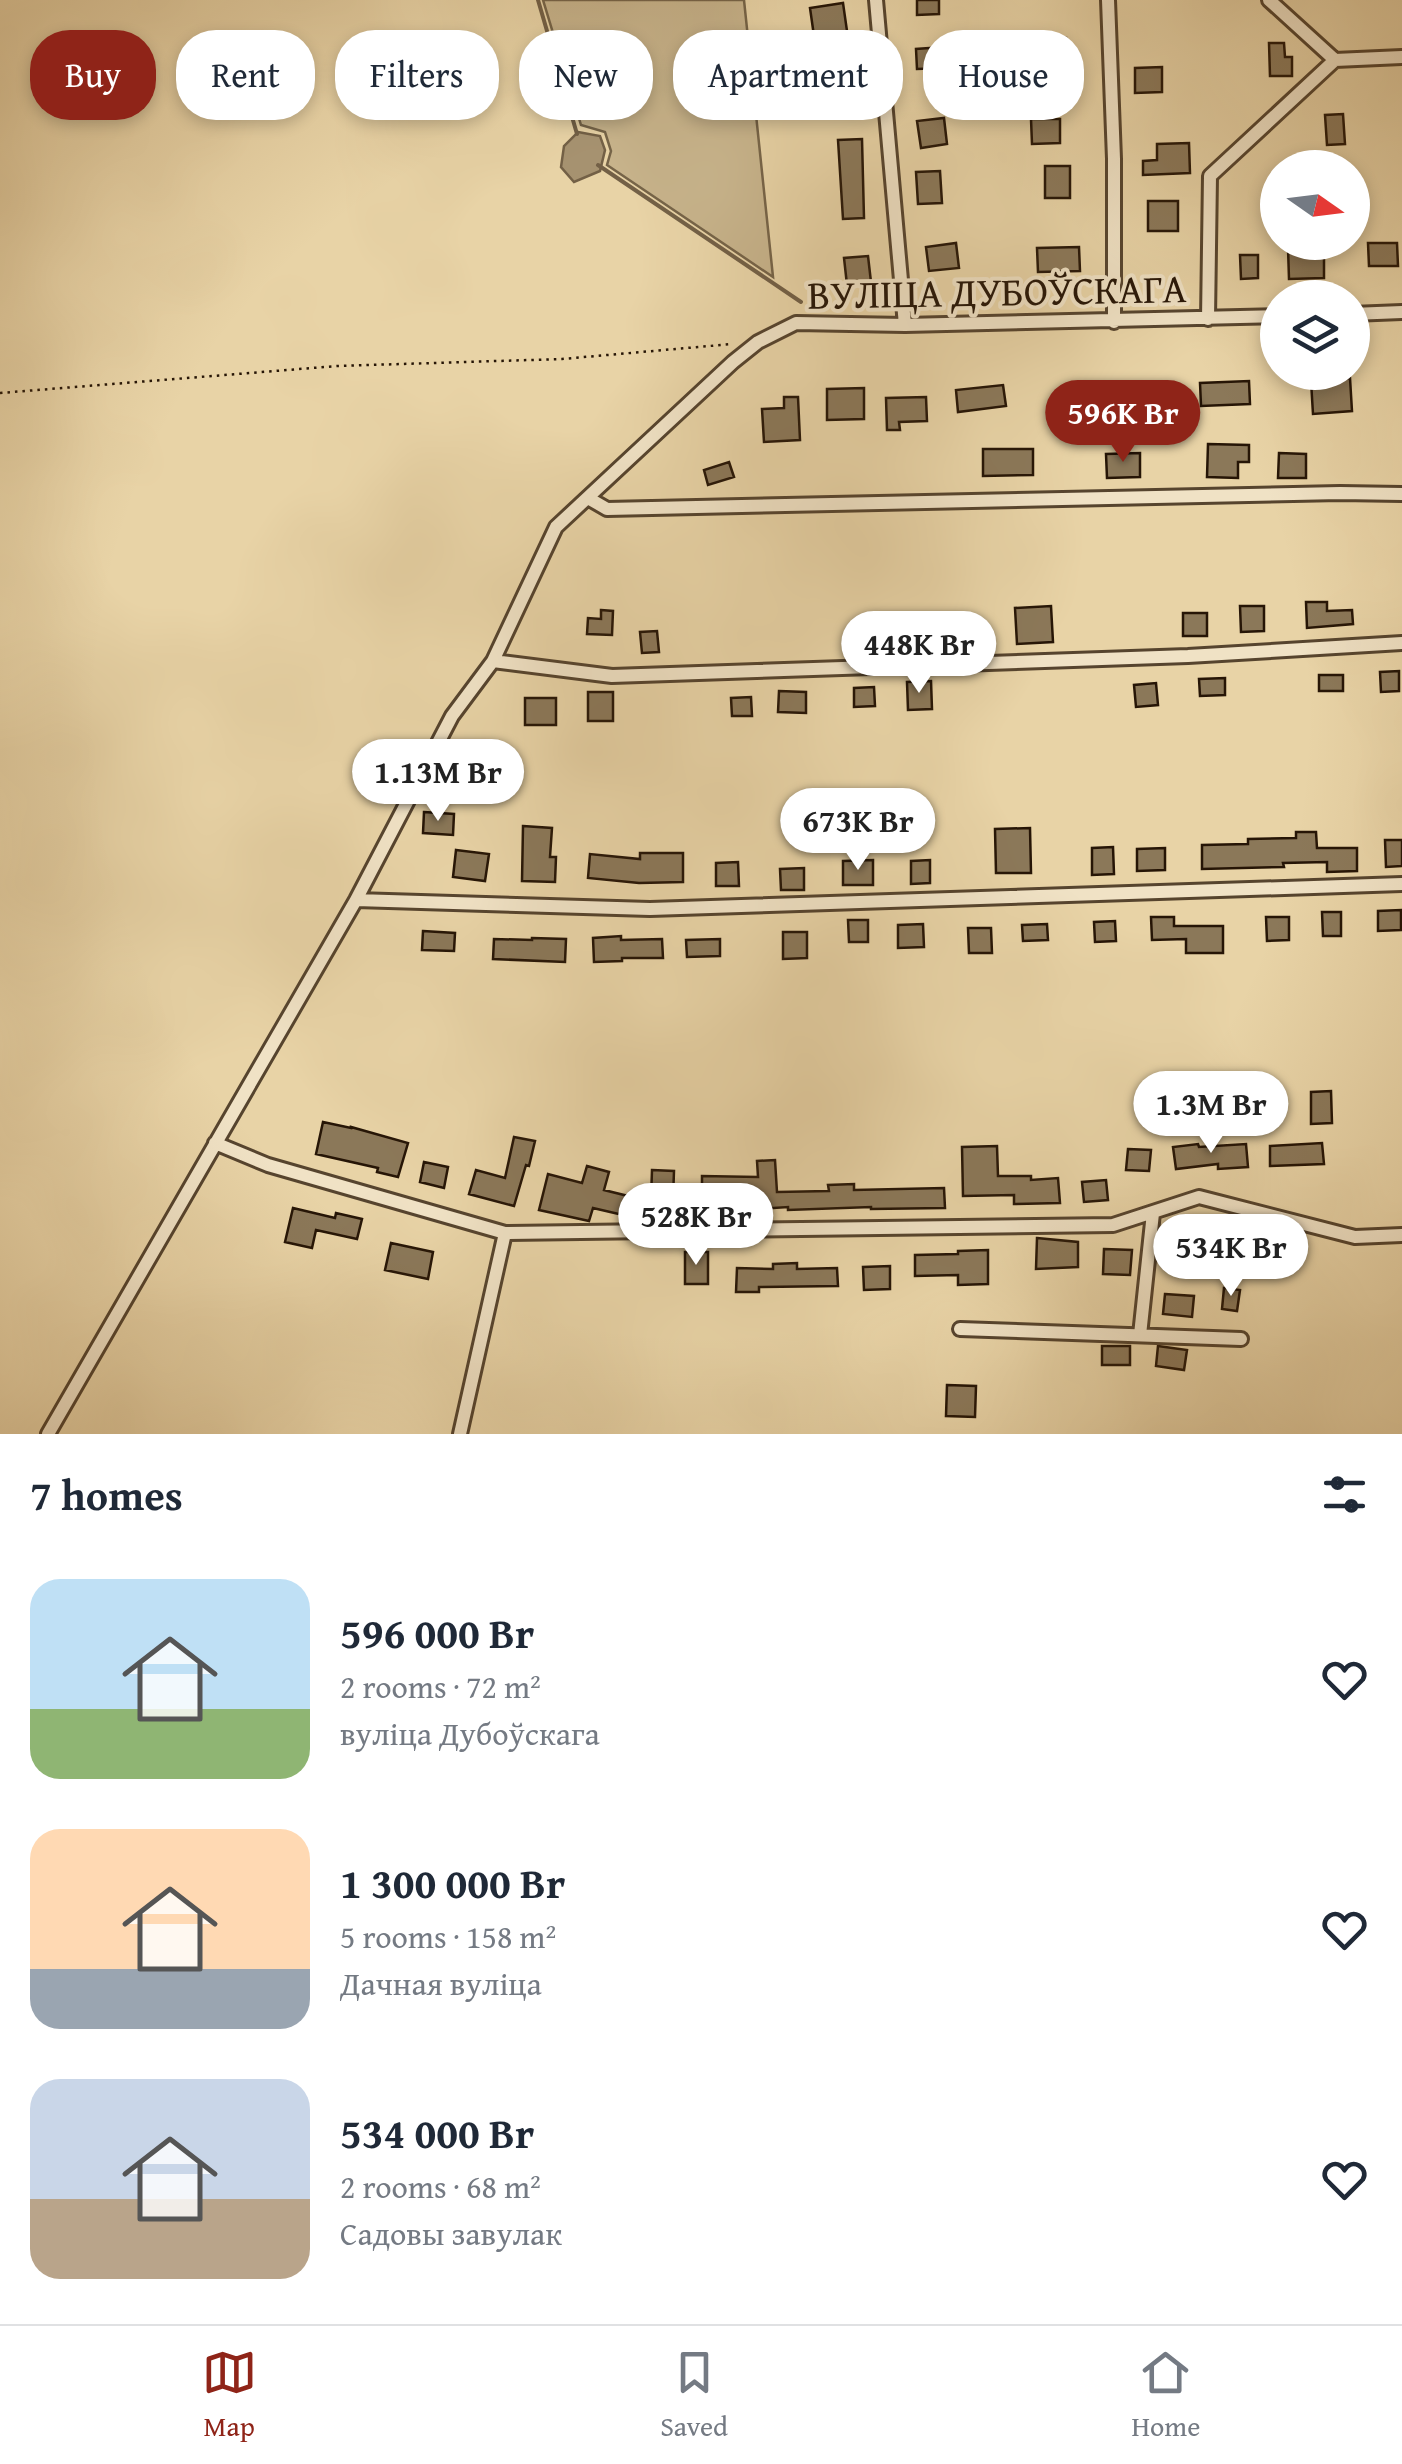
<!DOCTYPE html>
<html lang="en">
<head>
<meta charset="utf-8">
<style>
  :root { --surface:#fff; --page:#f2f2f3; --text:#1f2937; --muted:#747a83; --line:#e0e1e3; --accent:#8f2418 }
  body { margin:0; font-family:"Gentium Book Plus",serif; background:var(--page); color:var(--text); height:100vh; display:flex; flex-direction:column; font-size:38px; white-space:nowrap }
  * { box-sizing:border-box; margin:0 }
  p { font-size:32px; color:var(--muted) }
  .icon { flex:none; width:55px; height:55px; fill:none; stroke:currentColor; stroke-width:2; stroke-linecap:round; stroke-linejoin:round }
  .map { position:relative; height:1434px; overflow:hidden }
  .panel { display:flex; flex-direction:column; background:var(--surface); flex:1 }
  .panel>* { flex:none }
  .top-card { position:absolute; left:30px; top:30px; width:1342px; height:90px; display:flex; gap:20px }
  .needle { width:65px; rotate:104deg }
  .fabs { position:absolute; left:1260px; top:150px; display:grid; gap:20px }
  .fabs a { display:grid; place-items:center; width:110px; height:110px; border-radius:50%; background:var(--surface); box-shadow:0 5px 15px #0003; font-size:50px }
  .price { position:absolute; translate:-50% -85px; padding:0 22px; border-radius:35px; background:#fff; color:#222; font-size:32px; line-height:65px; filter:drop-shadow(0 2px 5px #0008) }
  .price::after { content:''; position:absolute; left:50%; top:60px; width:30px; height:22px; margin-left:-15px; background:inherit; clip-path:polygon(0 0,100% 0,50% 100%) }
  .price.on { background:var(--accent); color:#fff }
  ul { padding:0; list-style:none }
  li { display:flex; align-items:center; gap:30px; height:250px; padding:0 30px }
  li span { display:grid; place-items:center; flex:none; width:280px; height:200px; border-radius:30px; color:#555 }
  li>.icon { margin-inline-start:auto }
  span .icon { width:120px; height:120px; fill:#fffc; stroke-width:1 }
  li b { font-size:42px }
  h2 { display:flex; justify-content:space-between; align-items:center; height:120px; padding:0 30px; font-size:42px }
  .chip { padding:0 35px; border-radius:40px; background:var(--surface); box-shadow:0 5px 15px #0003; font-size:35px; line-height:90px }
  .chip.on { background:var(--accent); color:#fff }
  .tabs { display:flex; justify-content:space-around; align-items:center; height:140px; border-top:2px solid var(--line); background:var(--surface); font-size:28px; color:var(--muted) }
  .tabs a { display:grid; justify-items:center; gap:5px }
  .tabs .on { color:var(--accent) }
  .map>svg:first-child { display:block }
  .green { fill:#c7b38b; stroke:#766448; stroke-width:2.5 }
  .water { fill:#a69270; stroke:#736046; stroke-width:2.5 }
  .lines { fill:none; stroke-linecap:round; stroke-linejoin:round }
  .stream { stroke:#736046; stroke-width:4 }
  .building { fill:#8b7859; stroke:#261506; stroke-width:2.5 }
  .minor-casing { stroke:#56442e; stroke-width:18 }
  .path { stroke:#261506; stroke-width:2.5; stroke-dasharray:2.5 5; stroke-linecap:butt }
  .minor { stroke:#f0e2c5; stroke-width:12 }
  .labels { text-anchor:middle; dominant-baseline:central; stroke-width:8; stroke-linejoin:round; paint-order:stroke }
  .street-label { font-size:40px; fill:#261506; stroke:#f0e2c5 }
</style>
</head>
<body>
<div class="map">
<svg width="1402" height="1434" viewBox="0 0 1402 1434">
  <rect width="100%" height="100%" fill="#e8d3a6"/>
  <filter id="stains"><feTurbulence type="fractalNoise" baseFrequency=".002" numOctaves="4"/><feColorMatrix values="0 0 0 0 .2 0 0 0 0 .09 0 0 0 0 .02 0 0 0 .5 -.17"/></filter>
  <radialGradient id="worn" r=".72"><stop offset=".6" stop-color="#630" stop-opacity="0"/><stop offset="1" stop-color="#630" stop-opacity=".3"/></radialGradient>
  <path class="green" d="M543 0H744L773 277 607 165 611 151 605 132 581 125Z"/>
  <path class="water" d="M578 132 600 136 605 150 600 171 574 182 561 167 564 146Z"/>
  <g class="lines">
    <path class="stream" d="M538 0 577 134
      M598 165 801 302"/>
  </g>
  <path class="building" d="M917 0H939V14L917 15Z
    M843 3 847 31 814 36 810 8Z
    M1037 37 1066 38 1064 72 1036 71Z
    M1269 43H1284L1285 57H1292V76H1270Z
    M943 47 944 68 917 69 916 49Z
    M1162 67V92L1135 93V68Z
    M846 79 847 92 855 91 856 105 823 107 821 81Z
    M1343 114 1345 144 1327 145 1325 115Z
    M944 118 947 144 921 148 917 121Z
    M1031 119H1060V143L1032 144Z
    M862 139 864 218 843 219 838 140Z
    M1189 143 1190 173 1143 175V161L1157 160V144Z
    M1045 166H1070V198H1045Z
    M940 171 942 203 918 204 916 172Z
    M1148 201H1178V231H1148Z
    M956 243 959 268 929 271 926 247Z
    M1368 243H1397L1398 266H1369Z
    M1079 247 1080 271 1038 272 1037 248Z
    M1324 247V278L1289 279 1288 248Z
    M1240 255H1258V278L1241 279Z
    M868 256 871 282 847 285 844 258Z
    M1350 378 1352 411 1313 414 1311 381Z
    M1249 381 1250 404 1201 406 1200 383Z
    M1142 383V404H1133L1134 414 1083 416 1082 385Z
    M1003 385 1006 406 958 412 956 390Z
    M864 388V419L827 420V389Z
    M784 397H798L800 440 764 442 762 409 784 408Z
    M926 397 927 421 899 422 900 430H887L886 398Z
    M1208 444 1249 445V462H1238V478L1207 477Z
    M983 449H1033V475L983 476Z
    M1140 453V477L1107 478 1106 454Z
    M1279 453 1306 454V478H1278Z
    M729 462 734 477 708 485 704 470Z
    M1306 602H1327V611L1352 610 1353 624 1307 628Z
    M1051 606 1053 642 1017 644 1015 608Z
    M1240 606H1264V631L1241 632Z
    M601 610 613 611 612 635 587 634 588 618 601 619Z
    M1183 613H1207V636H1183Z
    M657 631 659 652 642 653 640 632Z
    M1399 671V691L1381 692 1380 672Z
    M1319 675H1343V691H1319Z
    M1225 678V695L1200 696 1199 679Z
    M931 681 932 709 908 710 907 682Z
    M1156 683 1158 705 1136 707 1134 685Z
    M874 687 875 706 854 707V688Z
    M779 691 806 692V713L778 712Z
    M588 692H613V721H588Z
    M751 697 752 716H732L731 698Z
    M525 698H556V725H525Z
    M424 812 454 814 453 835 423 833Z
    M523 826 552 828 550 857H556L555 882 522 881Z
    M1030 828 1031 873H996L995 829Z
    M1296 832H1316L1317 848H1357V871L1327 872V862L1283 863 1284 867 1202 869V845L1248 844V839L1296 838Z
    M1385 840H1402V866L1386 867Z
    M1113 847 1114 874 1092 875V848Z
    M1165 848V870L1137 871V849Z
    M456 850 489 854 485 881 453 877Z
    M640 853H683V882L639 883 588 878 590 854 640 859Z
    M873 860V885H843V861Z
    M930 860V883L911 884V861Z
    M738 862 739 886H716V863Z
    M804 868V890H781L780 869Z
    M1401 910V930L1378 931V911Z
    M1322 912H1341V936H1323Z
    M1151 917H1174V926H1223V953H1186V939L1152 940Z
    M1266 917H1289V940L1267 941Z
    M848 920H868V942H849Z
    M1115 921 1116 941 1095 942 1094 922Z
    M923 924 924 947 898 948V925Z
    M1047 924 1048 940 1023 941 1022 925Z
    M968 928H991L992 953H969Z
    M423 931 455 933 454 951 422 950Z
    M783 932H807V958L783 959Z
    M621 936V940L662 939 663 958H622V961L594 962 593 938Z
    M532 938 566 939 565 962 493 959 494 939 532 940Z
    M720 939V956L687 957 686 940Z
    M1331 1091 1332 1123 1311 1124V1092Z
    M323 1122 351 1128V1127L408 1143 398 1177 377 1172 378 1168 316 1154Z
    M514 1137 535 1141 529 1166 526 1165 514 1206 469 1194 476 1170 505 1178Z
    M1322 1143 1324 1164 1270 1166V1146Z
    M1198 1144 1199 1147 1246 1144 1248 1167 1218 1169V1164L1176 1169 1173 1147Z
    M997 1146 998 1176H1031V1180L1058 1178 1060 1203 1014 1204V1195L963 1196 962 1147Z
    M1128 1149 1151 1150 1149 1171 1126 1170Z
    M775 1160 777 1192 829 1191 828 1185 854 1184V1190L944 1188 945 1208 871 1209V1207L788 1210V1207L760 1209 759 1200 702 1199V1176L758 1177 757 1161Z
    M424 1162 448 1167 444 1188 420 1182Z
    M587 1166 609 1172 604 1190 628 1196 623 1215 593 1208 589 1221 539 1210 548 1174 582 1183Z
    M652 1170 674 1171 673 1200 651 1199Z
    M1106 1180 1108 1200 1084 1202 1082 1182Z
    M293 1208 335 1218 336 1213 362 1219 357 1239 316 1230 312 1248 285 1242Z
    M1037 1238 1078 1242V1267L1036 1269Z
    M391 1243 433 1252 428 1279 385 1270Z
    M1104 1249 1132 1250 1130 1275 1103 1274Z
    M988 1250V1284L958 1285V1275L915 1276V1255L958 1254V1251Z
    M685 1252H708V1284H685Z
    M797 1263V1269L837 1268 838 1286 759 1287V1292H736L737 1268 773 1269V1264Z
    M890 1266V1289L864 1290 863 1267Z
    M1224 1288 1240 1290 1237 1311 1222 1309Z
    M1165 1294 1194 1296 1192 1317 1163 1314Z
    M1102 1346H1130V1365H1102Z
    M1158 1346 1187 1350 1184 1370 1156 1366Z
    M947 1385 976 1386 975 1417 946 1416Z"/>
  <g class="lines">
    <defs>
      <path id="minor" d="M876 0 905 325
        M1108 0 1114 159V322
        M1335 60 1402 57
        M1352 314 1402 312
        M1208 319 1210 176 1335 60 1269 0
        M588 498 607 509 1340 493 1402 494
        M493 661 612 676 1188 656 1402 643
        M356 900 650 909 1402 884
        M215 1143 268 1165 505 1233 1113 1225 1199 1197 1355 1237 1402 1235
        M960 1329 1241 1339
        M1140 1335 1153 1213
        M48 1434 356 900 452 716 493 661 556 527 733 362 758 342 796 323 905 325 1278 316
        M460 1434 505 1233"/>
    </defs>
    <use href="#minor" class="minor-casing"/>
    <path class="path" d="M0 393 337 366 562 359 732 344"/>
    <use href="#minor" class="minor"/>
  </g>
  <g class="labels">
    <g class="street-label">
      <text transform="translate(997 291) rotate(-1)">ВУЛІЦА ДУБОЎСКАГА</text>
    </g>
  </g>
  <rect width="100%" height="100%" filter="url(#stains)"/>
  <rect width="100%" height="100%" fill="url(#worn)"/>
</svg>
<div class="fabs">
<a><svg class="needle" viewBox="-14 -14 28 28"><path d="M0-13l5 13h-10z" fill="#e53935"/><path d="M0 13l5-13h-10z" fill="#747a83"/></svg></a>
<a><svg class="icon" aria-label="layers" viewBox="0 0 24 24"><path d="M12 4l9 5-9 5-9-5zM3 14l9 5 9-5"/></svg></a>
</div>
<b class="price on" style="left:1123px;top:465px">596K Br</b>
<b class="price" style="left:919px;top:696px">448K Br</b>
<b class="price" style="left:438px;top:824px">1.13M Br</b>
<b class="price" style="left:858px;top:873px">673K Br</b>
<b class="price" style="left:1211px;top:1156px">1.3M Br</b>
<b class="price" style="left:696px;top:1268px">528K Br</b>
<b class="price" style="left:1231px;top:1299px">534K Br</b>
<div class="top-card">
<a class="chip on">Buy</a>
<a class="chip">Rent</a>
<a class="chip">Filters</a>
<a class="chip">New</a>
<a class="chip">Apartment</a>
<a class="chip">House</a>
</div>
</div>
<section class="panel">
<h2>7 homes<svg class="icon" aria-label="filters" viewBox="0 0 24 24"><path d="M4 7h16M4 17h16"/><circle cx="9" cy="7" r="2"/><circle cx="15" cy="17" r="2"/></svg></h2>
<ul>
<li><span style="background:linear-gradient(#bfe0f5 65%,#8fb573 0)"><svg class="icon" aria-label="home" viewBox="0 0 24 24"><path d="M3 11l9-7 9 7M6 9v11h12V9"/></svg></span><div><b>596 000 Br</b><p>2 rooms · 72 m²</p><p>вуліца Дубоўскага</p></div><svg class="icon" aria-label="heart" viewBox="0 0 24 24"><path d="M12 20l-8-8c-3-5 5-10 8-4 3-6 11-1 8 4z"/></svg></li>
<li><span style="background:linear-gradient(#ffd9b3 70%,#9aa5b1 0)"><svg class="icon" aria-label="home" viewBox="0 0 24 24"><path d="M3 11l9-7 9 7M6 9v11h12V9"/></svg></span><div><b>1 300 000 Br</b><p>5 rooms · 158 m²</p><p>Дачная вуліца</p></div><svg class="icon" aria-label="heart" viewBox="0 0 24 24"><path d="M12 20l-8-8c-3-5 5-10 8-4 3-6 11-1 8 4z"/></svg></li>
<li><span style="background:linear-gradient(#c9d6e8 60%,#b9a48a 0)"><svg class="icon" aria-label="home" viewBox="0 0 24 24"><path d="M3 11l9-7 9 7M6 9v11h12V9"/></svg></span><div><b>534 000 Br</b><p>2 rooms · 68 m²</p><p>Садовы завулак</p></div><svg class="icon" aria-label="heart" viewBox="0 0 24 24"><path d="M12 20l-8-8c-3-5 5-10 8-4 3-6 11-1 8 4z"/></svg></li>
</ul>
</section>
<nav class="tabs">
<a class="on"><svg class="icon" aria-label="map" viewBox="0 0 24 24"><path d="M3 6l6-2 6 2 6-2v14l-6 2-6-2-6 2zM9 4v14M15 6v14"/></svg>Map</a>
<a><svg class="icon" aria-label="saved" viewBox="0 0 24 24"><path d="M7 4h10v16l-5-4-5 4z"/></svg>Saved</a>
<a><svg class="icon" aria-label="home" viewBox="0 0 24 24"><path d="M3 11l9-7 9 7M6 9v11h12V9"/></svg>Home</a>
</nav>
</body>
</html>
